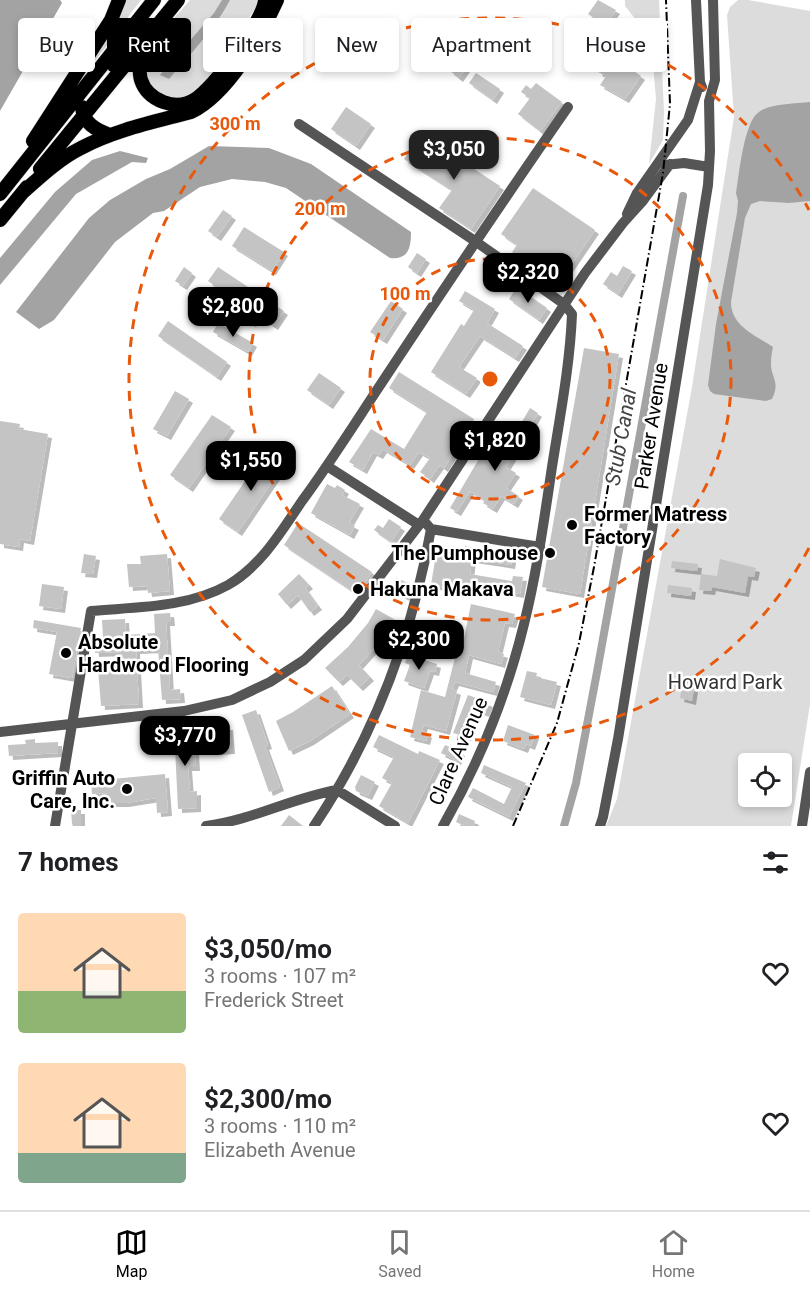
<!DOCTYPE html>
<html lang="en">
<head>
<meta charset="utf-8">
<style>
  :root { --surface:#fff; --page:#f2f2f2; --text:#202124; --muted:#757577; --line:#e0e0e0; --accent:#000 }
  body { margin:0; font-family:Roboto,sans-serif; background:var(--page); color:var(--text); height:100vh; display:flex; flex-direction:column; font-size:22px; white-space:nowrap }
  * { box-sizing:border-box; margin:0 }
  p { font-size:20px; color:var(--muted) }
  .icon { flex:none; width:33px; height:33px; fill:none; stroke:currentColor; stroke-width:2; stroke-linecap:round; stroke-linejoin:round }
  .map { position:relative; height:826px; overflow:hidden }
  .details { display:flex; flex-direction:column; background:var(--surface); flex:1 }
  .details>* { flex:none }
  .hud { position:absolute; left:18px; top:18px; width:774px; height:54px; display:flex; gap:12px }
  .buttons { position:absolute; left:738px; top:753px; display:grid; gap:12px }
  .buttons a { display:grid; place-items:center; width:54px; height:54px; border-radius:6px; background:var(--surface); box-shadow:0 3px 9px #0003; font-size:30px }
  .price { position:absolute; translate:-50% -51px; padding:0 14px; border-radius:12px; background:var(--accent); color:#fff; font-size:20px; line-height:39px; filter:drop-shadow(0 2px 3px #0008) }
  .price::after { content:''; position:absolute; left:50%; top:36px; width:18px; height:14px; margin-left:-9px; background:inherit; clip-path:polygon(0 0,100% 0,50% 100%) }
  .price.selected { background:#222; color:#fff }
  ul { padding:0; list-style:none }
  li { display:flex; align-items:center; gap:18px; height:150px; padding:0 18px }
  li span { display:grid; place-items:center; flex:none; width:168px; height:120px; border-radius:6px; color:#555 }
  li>.icon { margin-inline-start:auto }
  span .icon { width:72px; height:72px; fill:#fffc; stroke-width:1 }
  li b { font-size:26px }
  h2 { display:flex; justify-content:space-between; align-items:center; height:72px; padding:0 18px; font-size:26px }
  .chip { padding:0 21px; border-radius:6px; background:var(--surface); box-shadow:0 3px 9px #0003; font-size:21px; line-height:54px }
  .chip.selected { background:var(--accent); color:#fff }
  .tab-bar { display:flex; justify-content:space-around; align-items:center; height:84px; border-top:2px solid var(--line); background:var(--surface); font-size:16px; color:var(--muted) }
  .tab-bar a { display:grid; justify-items:center; gap:3px }
  .tab-bar .selected { color:var(--accent) }
  .map>svg:first-child { display:block }
  .green { fill:#dcdcdc; fill-rule:evenodd }
  .water { fill:#a3a3a3 }
  .lines { fill:none; stroke-linecap:round; stroke-linejoin:round }
  .canal { stroke:#a3a3a3; stroke-width:8 }
  .building { fill:#c4c4c4; filter:url(#shadow) }
  .major-casing { stroke:#dbdbdb; stroke-width:15 }
  .minor { stroke:#555; stroke-width:10 }
  .major { stroke:#000; stroke-width:14 }
  .rail { stroke:#000; stroke-width:2; stroke-dasharray:9 3 1.5 3; stroke-linecap:butt }
  .ring { fill:none; stroke:#e8590c; stroke-width:3; stroke-dasharray:10 8 }
  .poi-dot { fill:#000; stroke:#fff; stroke-width:2 }
  .labels { text-anchor:middle; dominant-baseline:central; stroke-width:5; stroke-linejoin:round; paint-order:stroke }
  .street-label { font-size:20px; fill:#000; stroke:#fff }
  .poi-label { font-size:20px; font-weight:bold; fill:#000; stroke:#fff; text-anchor:start }
  .park-label { font-size:20px; fill:#333; stroke:#fff }
  .water-label { font-size:21px; font-style:italic; fill:#444; stroke:#fff }
  .centre { fill:#e8590c; stroke:#fff; stroke-width:3 }
  .ring-label { font-size:18px; text-anchor:middle; font-weight:bold; fill:#e8590c; stroke:#fff; stroke-width:5; stroke-linejoin:round; paint-order:stroke }
</style>
</head>
<body>
<div class="map">
<svg width="810" height="826" viewBox="0 0 810 826">
  <defs>
    <filter id="shadow"><feDropShadow dx="4" dy="4" stdDeviation="0" flood-color="#0004"/></filter>
  </defs>
  <rect width="100%" height="100%" fill="#fff"/>
  <path class="green" d="M125 0H141L69 95Z
    M190 0H257L256 7C239 32 215 79 190 95 180 101 168 99 159 94 118 71 172 22 190 0Z
    M625 0H659L664 112 663 140 649 164 656 99 651 39 625 6Z
    M738 0H748L810 11V704L791 826H606L617 799 692 387 734 117 727 15 730 7ZM748 764H782V796H748Z"/>
  <path class="water" d="M0 0H60L62 3 0 111Z
    M222 0H230C215 29 190 54 169 79L160 75 214 13Z
    M810 102V201L789 203 760 201 751 204 745 218 731 302C731 326 755 335 773 347 772 352 771 357 771 362 770 377 781 381 772 399L766 401 714 394 710 391 708 385 716 324 737 213 738 201 736 193C739 175 744 121 759 112 771 103 795 104 810 102Z
    M209 146 269 148 311 164 411 232C411 247 409 260 390 258L286 188 265 182 232 179 200 187 164 211 153 213 115 242 54 320 39 329 16 312 89 218 110 200 146 179 170 169Z
    M120 151 148 158 146 163 132 162 76 194 0 285V258L55 192 92 160Z"/>
  <g class="lines">
    <path class="canal" d="M564 826 576 783 597 672 683 196"/>
  </g>
  <path class="building" d="M598 0 616 10 605 26 588 14Z
    M611 55 641 76 625 99 600 85 606 76 598 72Z
    M457 62 466 68 459 78 450 71Z
    M476 73 500 89 493 100 469 83Z
    M536 83 562 102 540 131 518 114 530 98 521 92 526 85 531 89Z
    M346 107 371 124 356 146 331 129Z
    M421 134 500 186 471 229 439 208 452 190 404 159Z
    M533 188 595 230 559 283 512 252 517 245 501 234Z
    M223 210 232 216 217 237 208 231Z
    M244 227 284 252 272 271 232 246Z
    M417 253 426 259 417 273 408 267Z
    M623 266 632 271 618 294 603 284 611 272 617 276Z
    M184 267 192 273 183 286 175 281Z
    M218 267 284 311 274 326 208 281Z
    M517 287 547 308 539 320 509 299Z
    M465 291 495 309 487 323 523 346 515 358 480 336 459 367 477 378 466 394 431 372 461 324 464 326 474 310 459 301Z
    M198 296 227 312 221 322 193 306Z
    M391 301 403 309 383 340 370 332Z
    M168 321 227 362 217 377 158 336Z
    M218 323 253 343 248 352 213 332Z
    M584 348 619 354 580 594 542 587Z
    M399 372 474 419 464 435 460 433 450 449 454 452 444 468 440 465 430 479 420 472 430 458 419 452 410 465 383 449 379 455 373 452 363 470 349 462 371 429 404 449 427 412 389 388Z
    M319 373 341 388 329 405 307 390Z
    M175 391 189 399 167 436 153 429Z
    M530 408 538 413 506 467 516 473 506 488 519 496 514 504 501 496 493 509 483 503 485 500 470 491 457 512 450 508 483 452 499 461Z
    M212 415 231 427 189 488 170 475Z
    M0 421 20 424 19 429 48 434 30 541 20 539 19 547 0 544Z
    M265 452 284 464 238 532 219 519Z
    M327 484 335 488 337 485 345 490 342 495 360 504 349 523 355 526 350 535 311 513Z
    M389 519 401 527 391 542 374 530 378 525 383 528Z
    M298 523 372 572 357 594 284 545Z
    M465 546 513 554 511 565 472 559 470 574 512 581 513 576 523 577 520 594 468 585 466 592 431 585 437 548 464 552Z
    M84 554 96 556 93 574 81 573Z
    M167 554 170 591 148 593 147 586 129 587 127 564H141L140 556Z
    M720 559 756 568 754 577 748 576 745 593 712 587 711 591 699 590 701 574 717 576Z
    M672 561 698 564 697 571 671 568Z
    M299 574 309 585 305 588 318 606 310 612 298 595 287 605 278 594Z
    M396 578 411 584 406 597 391 590Z
    M42 584 64 587 61 609 39 606Z
    M668 585 692 588 691 596 667 593Z
    M471 604 515 614 512 624 505 623 498 652 504 654 501 664 469 655 465 673 496 682 493 692 455 682 452 689 457 691 446 731 424 725 422 731 428 734 426 741 410 737 421 690 445 697 459 642 463 643Z
    M376 609 401 623 399 629 394 638 387 634 359 665 370 677 359 687 347 675 339 682 325 668 348 647 368 623Z
    M170 613 171 622H166L170 690 180 689 181 699 162 700 158 649 136 650 139 704 101 706 98 668 121 666 120 652 95 653 94 639 103 638 102 620 125 619 126 635 155 633 154 614Z
    M34 620 81 628 72 678 49 674 57 632 33 628Z
    M416 629 445 636 442 645 414 638Z
    M408 655 437 664 435 672 430 671 424 688 404 681 410 665 405 663Z
    M527 671 537 673 536 677 557 682 551 705 520 697Z
    M332 686 350 714 310 741 289 751 276 721 293 712Z
    M682 686 694 688 692 701 680 698Z
    M468 695 489 703 485 713 475 709 467 737 453 733Z
    M256 710 268 745 265 746 280 787 269 792 242 715Z
    M508 725 535 735 531 746 526 744 524 749 503 741Z
    M188 726V734L194 733 196 767H188L190 792 197 791V808L178 809 174 727Z
    M229 726 231 750 216 751 214 727Z
    M379 735 418 754 419 751 440 760 408 823 379 806 392 783 382 778 394 757 373 747Z
    M35 739V743L58 742V753L9 756 8 745 26 744 25 740Z
    M445 745 461 752 457 761 441 753Z
    M484 765 526 783 509 817 468 797 473 788 504 804 512 787 481 773Z
    M165 774 168 812 157 813 156 798 125 803H109L108 793 92 794 91 781Z
    M361 775 375 782 368 796 356 791 355 787Z
    M71 810H81V826H73L72 824Z
    M459 814 475 821 473 826H465L456 822Z
    M289 815 303 826H281Z"/>
  <g class="lines">
    <defs>
      <path id="major" d="M141 44C140 56 138 69 141 80 148 101 176 111 194 100 214 88 263 22 265 0
        M82 107C83 123 96 130 110 135
        M33 141 111 20 119 0
        M40 169 178 0
        M22 193C40 177 59 159 81 148 115 130 154 122 191 112 228 94 260 37 277 0
        M0 194 154 0
        M0 220 27 187"/>
    </defs>
    <use href="#major" class="major-casing"/>
    <path class="minor" d="M696 0 700 82 702 87
      M299 124 475 241 564 304 572 314C570 365 560 416 552 467 544 520 537 572 524 624 507 694 479 763 443 826
      M665 165 684 163 709 167
      M627 214 637 193 688 120 700 82
      M327 466 419 525
      M431 529 540 547
      M0 732 184 711 232 700 270 682 304 660 347 619 423 520 585 273 623 223 642 202 670 164
      M55 826 91 611C136 607 187 608 228 585 261 566 281 532 302 501 327 467 350 431 373 396 437 299 502 202 568 107
      M206 826C252 820 292 798 337 790L395 826
      M314 826C375 735 412 636 431 529L423 520
      M600 826 603 817 618 739 708 185 710 151 709 101 715 80 713 0
      M802 826 810 772"/>
    <use href="#major" class="major"/>
    <path class="rail" d="M513 826 557 723 579 643 594 567 663 173 670 104 666 0"/>
  </g>
  <g class="ring">
    <circle cx="490" cy="379" r="120"/>
    <circle cx="490" cy="379" r="241"/>
    <path d="M809 548A361 361 0 1 1 809 210"/>
  </g>
  <g class="poi-dot">
    <circle cx="572" cy="525" r="6"/>
    <circle cx="550" cy="553" r="6"/>
    <circle cx="358" cy="589" r="6"/>
    <circle cx="66" cy="653" r="6"/>
    <circle cx="127" cy="789" r="6"/>
  </g>
  <g class="labels">
    <g class="street-label">
      <text transform="translate(651 426) rotate(-81)">Parker Avenue</text>
      <text transform="translate(458 751) rotate(-66)">Clare Avenue</text>
    </g>
    <g class="poi-label">
      <text x="584" y="514">Former Matress<tspan x="584" dy="23">Factory</tspan></text>
      <text x="538" y="553" text-anchor="end">The Pumphouse</text>
      <text x="370" y="589">Hakuna Makava</text>
      <text x="78" y="642">Absolute<tspan x="78" dy="23">Hardwood Flooring</tspan></text>
      <text x="115" y="778" text-anchor="end">Griffin Auto<tspan x="115" dy="23">Care, Inc.</tspan></text>
    </g>
    <g class="park-label">
      <text x="725" y="682">Howard Park</text>
    </g>
    <g class="water-label">
      <text transform="translate(621 437) rotate(-80)">Stub Canal</text>
    </g>
  </g>
  <circle cx="490" cy="379" r="9" class="centre"/>
  <g class="ring-label">
    <text x="235" y="130">300 m</text>
    <text x="320" y="215">200 m</text>
    <text x="405" y="300">100 m</text>
  </g>
</svg>
<div class="buttons">
<a><svg class="icon" aria-label="locate" viewBox="0 0 24 24"><circle cx="12" cy="12" r="6"/><path d="M12 2v4M12 18v4M2 12h4M18 12h4"/></svg></a>
</div>
<b class="price selected" style="left:454px;top:181px">$3,050</b>
<b class="price" style="left:528px;top:304px">$2,320</b>
<b class="price" style="left:233px;top:338px">$2,800</b>
<b class="price" style="left:495px;top:472px">$1,820</b>
<b class="price" style="left:251px;top:492px">$1,550</b>
<b class="price" style="left:419px;top:671px">$2,300</b>
<b class="price" style="left:185px;top:767px">$3,770</b>
<div class="hud">
<a class="chip">Buy</a>
<a class="chip selected">Rent</a>
<a class="chip">Filters</a>
<a class="chip">New</a>
<a class="chip">Apartment</a>
<a class="chip">House</a>
</div>
</div>
<section class="details">
<h2>7 homes<svg class="icon" aria-label="filters" viewBox="0 0 24 24"><path d="M4 7h16M4 17h16"/><circle cx="9" cy="7" r="2"/><circle cx="15" cy="17" r="2"/></svg></h2>
<ul>
<li><span style="background:linear-gradient(#ffd9b3 65%,#8fb573 0)"><svg class="icon" aria-label="home" viewBox="0 0 24 24"><path d="M3 11l9-7 9 7M6 9v11h12V9"/></svg></span><div><b>$3,050/mo</b><p>3 rooms · 107 m²</p><p>Frederick Street</p></div><svg class="icon" aria-label="heart" viewBox="0 0 24 24"><path d="M12 20l-8-8c-3-5 5-10 8-4 3-6 11-1 8 4z"/></svg></li>
<li><span style="background:linear-gradient(#ffd9b3 75%,#7fa58c 0)"><svg class="icon" aria-label="home" viewBox="0 0 24 24"><path d="M3 11l9-7 9 7M6 9v11h12V9"/></svg></span><div><b>$2,300/mo</b><p>3 rooms · 110 m²</p><p>Elizabeth Avenue</p></div><svg class="icon" aria-label="heart" viewBox="0 0 24 24"><path d="M12 20l-8-8c-3-5 5-10 8-4 3-6 11-1 8 4z"/></svg></li>
</ul>
</section>
<nav class="tab-bar">
<a class="selected"><svg class="icon" aria-label="map" viewBox="0 0 24 24"><path d="M3 6l6-2 6 2 6-2v14l-6 2-6-2-6 2zM9 4v14M15 6v14"/></svg>Map</a>
<a><svg class="icon" aria-label="saved" viewBox="0 0 24 24"><path d="M7 4h10v16l-5-4-5 4z"/></svg>Saved</a>
<a><svg class="icon" aria-label="home" viewBox="0 0 24 24"><path d="M3 11l9-7 9 7M6 9v11h12V9"/></svg>Home</a>
</nav>
</body>
</html>
